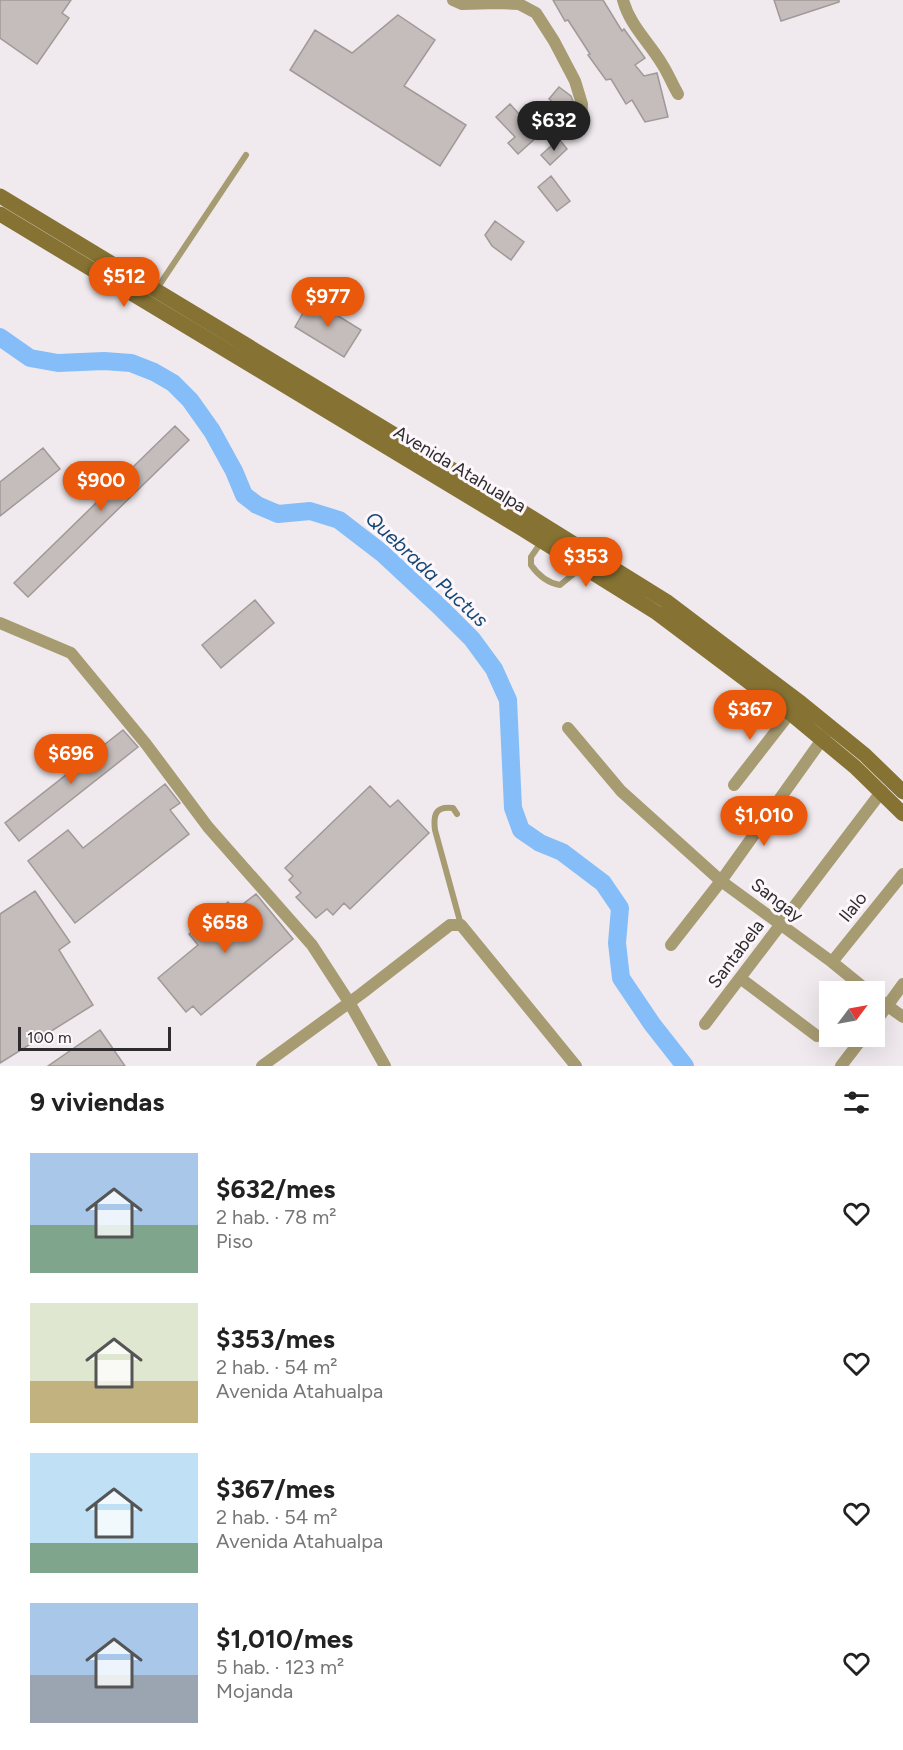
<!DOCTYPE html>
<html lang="es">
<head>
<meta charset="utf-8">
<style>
  :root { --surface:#fff; --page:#f6f6f6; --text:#222; --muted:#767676; --accent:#ea580c }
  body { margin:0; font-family:Figtree,sans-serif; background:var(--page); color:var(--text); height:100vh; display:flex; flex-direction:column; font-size:22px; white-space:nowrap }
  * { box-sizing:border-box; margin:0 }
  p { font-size:20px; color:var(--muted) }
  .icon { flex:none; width:33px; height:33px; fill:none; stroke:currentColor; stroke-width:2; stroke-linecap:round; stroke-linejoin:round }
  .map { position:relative; height:1066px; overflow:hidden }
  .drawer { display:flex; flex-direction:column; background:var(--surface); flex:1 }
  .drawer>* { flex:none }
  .needle { width:39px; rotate:58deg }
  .tools { position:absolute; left:819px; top:981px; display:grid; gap:12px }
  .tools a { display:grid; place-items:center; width:66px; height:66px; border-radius:0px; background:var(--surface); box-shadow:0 6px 24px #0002; font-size:30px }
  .scale { position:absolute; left:18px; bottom:15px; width:153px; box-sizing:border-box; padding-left:6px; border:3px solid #2d2b2d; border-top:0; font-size:16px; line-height:21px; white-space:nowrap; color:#2d2b2d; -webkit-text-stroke:4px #fdf7fc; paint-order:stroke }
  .price { position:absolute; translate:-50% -51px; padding:0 14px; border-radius:21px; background:var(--accent); color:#fff; font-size:20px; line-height:39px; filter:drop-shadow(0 2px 3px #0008) }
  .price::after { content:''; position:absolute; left:50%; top:36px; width:18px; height:14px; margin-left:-9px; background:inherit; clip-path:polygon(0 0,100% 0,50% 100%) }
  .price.active { background:#222; color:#fff }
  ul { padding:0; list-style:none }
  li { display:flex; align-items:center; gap:18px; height:150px; padding:0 30px }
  li span { display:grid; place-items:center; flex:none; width:168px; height:120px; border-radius:0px; color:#555 }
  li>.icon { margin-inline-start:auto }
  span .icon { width:72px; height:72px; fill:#fffc; stroke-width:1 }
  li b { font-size:26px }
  h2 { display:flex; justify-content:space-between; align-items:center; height:72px; padding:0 30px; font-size:26px }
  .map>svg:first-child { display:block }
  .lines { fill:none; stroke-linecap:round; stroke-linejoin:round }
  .river { stroke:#84bdf7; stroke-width:18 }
  .building { fill:#c4bdbc; stroke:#a09998; stroke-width:1.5 }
  .service { stroke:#a79b72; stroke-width:6 }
  .minor { stroke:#a79b72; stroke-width:12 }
  .secondary { stroke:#867333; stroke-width:15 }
  .labels { text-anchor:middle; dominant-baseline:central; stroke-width:6; stroke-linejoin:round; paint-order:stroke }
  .street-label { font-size:18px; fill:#2d2b2d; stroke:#fdf7fc }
  .water-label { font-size:20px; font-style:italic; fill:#154876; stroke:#fdf7fc }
</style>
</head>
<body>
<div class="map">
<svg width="903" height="1066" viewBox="0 0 903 1066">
  <rect width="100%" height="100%" fill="#f0eaef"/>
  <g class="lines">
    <path class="river" d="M0 337 30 358 58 363 104 361 131 363 154 372 173 383 190 400 212 431 234 471 244 495 257 505 278 514 310 511 339 520 382 553 440 607 472 639 494 669 508 700 513 808 521 830 540 843 562 852 603 883 620 908 617 943 621 978 652 1024 685 1066"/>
  </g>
  <path class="building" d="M0 0H71L62 13 69 18 37 64 0 38Z
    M553 0H603L622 31 624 29 645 58 635 65 644 76 657 73 668 117 645 122 632 100 626 104 611 79 606 80 588 55 590 54 568 20 565 21Z
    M774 0H839V2L781 21Z
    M398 15 435 40 404 86 466 125 440 166 290 70 315 30 352 53Z
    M559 87 571 96 573 101 564 112 549 99Z
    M510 104 528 124 538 116 548 127 518 154 508 143 515 137 496 117Z
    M559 139 567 149 550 165 541 155Z
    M551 176 570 201 557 211 538 187Z
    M495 221 524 242 511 260 492 246 485 235Z
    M311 299 361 330 344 357 295 327Z
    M175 426 189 440 28 597 14 583Z
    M43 448 60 469 0 516V482Z
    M255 600 274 623 221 668 202 645Z
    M123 730 138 747 19 841 5 823Z
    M165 784 180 803 170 810 189 834 75 923 28 861 68 830 83 848Z
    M370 786 390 807 398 800 429 833 350 909 344 903 333 915 327 909 316 918 296 897 301 893 289 880 293 876 285 868Z
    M35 891 70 942 59 950 93 1005 0 1063V914Z
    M256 894 293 939 201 1015 193 1006 186 1012 158 978 198 945 189 934 228 902 235 910Z
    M100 1030 125 1066H48Z"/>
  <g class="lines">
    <path class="service" d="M156 290 246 155
      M542 541 531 557V565C538 575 548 583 560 585L582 567
      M457 814 453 808C436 806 433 814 435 830L461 925"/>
    <path class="minor" d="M453 0 462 4 497 3 519 4 536 13 554 41 575 81 582 104 581 125
      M623 0C630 26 649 42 662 64 668 73 672 84 678 94
      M0 623 71 653 146 744 208 827 312 945 349 1002 385 1066
      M568 728 621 791 721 881 832 962 869 992
      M734 785 790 713
      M671 945 721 881 826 734
      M832 962 903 874
      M740 978 817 1036
      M874 996 903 1017
      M705 1024 882 791
      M874 1024 903 984
      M262 1066 361 994 450 925H461L576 1066
      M841 1066 864 1036"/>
    <path class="secondary" d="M0 196 529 516 666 601 801 703 865 755 903 792
      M0 214 521 528 657 613 790 713 855 767 903 814"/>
  </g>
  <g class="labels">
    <g class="street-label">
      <text transform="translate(460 469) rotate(31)">Avenida Atahualpa</text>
      <text transform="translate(777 900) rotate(37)">Sangay</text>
      <text transform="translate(853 907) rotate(-51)">Ilalo</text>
      <text transform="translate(736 954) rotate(-53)">Santabela</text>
    </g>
    <g class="water-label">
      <text transform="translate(427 569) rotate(43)">Quebrada Puctus</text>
    </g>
  </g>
</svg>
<div class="tools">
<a><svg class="needle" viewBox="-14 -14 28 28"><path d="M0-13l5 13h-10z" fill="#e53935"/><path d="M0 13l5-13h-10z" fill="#767676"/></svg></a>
</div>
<div class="scale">100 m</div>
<b class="price active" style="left:554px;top:152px">$632</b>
<b class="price" style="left:124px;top:308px">$512</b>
<b class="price" style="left:328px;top:328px">$977</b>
<b class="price" style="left:101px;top:512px">$900</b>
<b class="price" style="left:586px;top:588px">$353</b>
<b class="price" style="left:750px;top:741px">$367</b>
<b class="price" style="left:71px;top:785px">$696</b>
<b class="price" style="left:764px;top:847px">$1,010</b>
<b class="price" style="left:225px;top:954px">$658</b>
</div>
<section class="drawer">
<h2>9 viviendas<svg class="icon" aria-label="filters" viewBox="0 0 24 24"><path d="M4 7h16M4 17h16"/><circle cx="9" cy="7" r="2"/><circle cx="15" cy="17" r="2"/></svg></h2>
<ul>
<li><span style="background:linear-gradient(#a9c7e8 60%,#7fa58c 0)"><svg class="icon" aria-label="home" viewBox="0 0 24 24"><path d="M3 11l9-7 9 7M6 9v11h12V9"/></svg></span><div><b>$632/mes</b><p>2 hab. · 78 m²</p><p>Piso</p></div><svg class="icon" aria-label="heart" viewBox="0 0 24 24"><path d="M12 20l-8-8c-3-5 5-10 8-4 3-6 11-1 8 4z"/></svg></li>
<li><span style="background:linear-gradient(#dfe7d0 65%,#c2b280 0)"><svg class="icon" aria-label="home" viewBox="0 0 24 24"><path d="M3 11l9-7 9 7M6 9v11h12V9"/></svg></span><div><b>$353/mes</b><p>2 hab. · 54 m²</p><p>Avenida Atahualpa</p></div><svg class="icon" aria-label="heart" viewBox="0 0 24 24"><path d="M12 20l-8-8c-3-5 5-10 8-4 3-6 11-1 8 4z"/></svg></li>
<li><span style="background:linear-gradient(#bfe0f5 75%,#7fa58c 0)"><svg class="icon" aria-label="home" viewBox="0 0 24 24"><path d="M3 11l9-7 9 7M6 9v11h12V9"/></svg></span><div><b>$367/mes</b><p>2 hab. · 54 m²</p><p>Avenida Atahualpa</p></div><svg class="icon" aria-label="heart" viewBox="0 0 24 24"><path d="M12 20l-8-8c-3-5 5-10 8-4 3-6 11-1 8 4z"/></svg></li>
<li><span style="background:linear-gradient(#a9c7e8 60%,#9aa5b1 0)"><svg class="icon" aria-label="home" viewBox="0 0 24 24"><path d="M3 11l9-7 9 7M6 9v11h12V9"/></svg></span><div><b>$1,010/mes</b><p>5 hab. · 123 m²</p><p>Mojanda</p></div><svg class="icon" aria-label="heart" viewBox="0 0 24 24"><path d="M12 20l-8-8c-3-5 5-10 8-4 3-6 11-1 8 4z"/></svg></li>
</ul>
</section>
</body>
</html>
